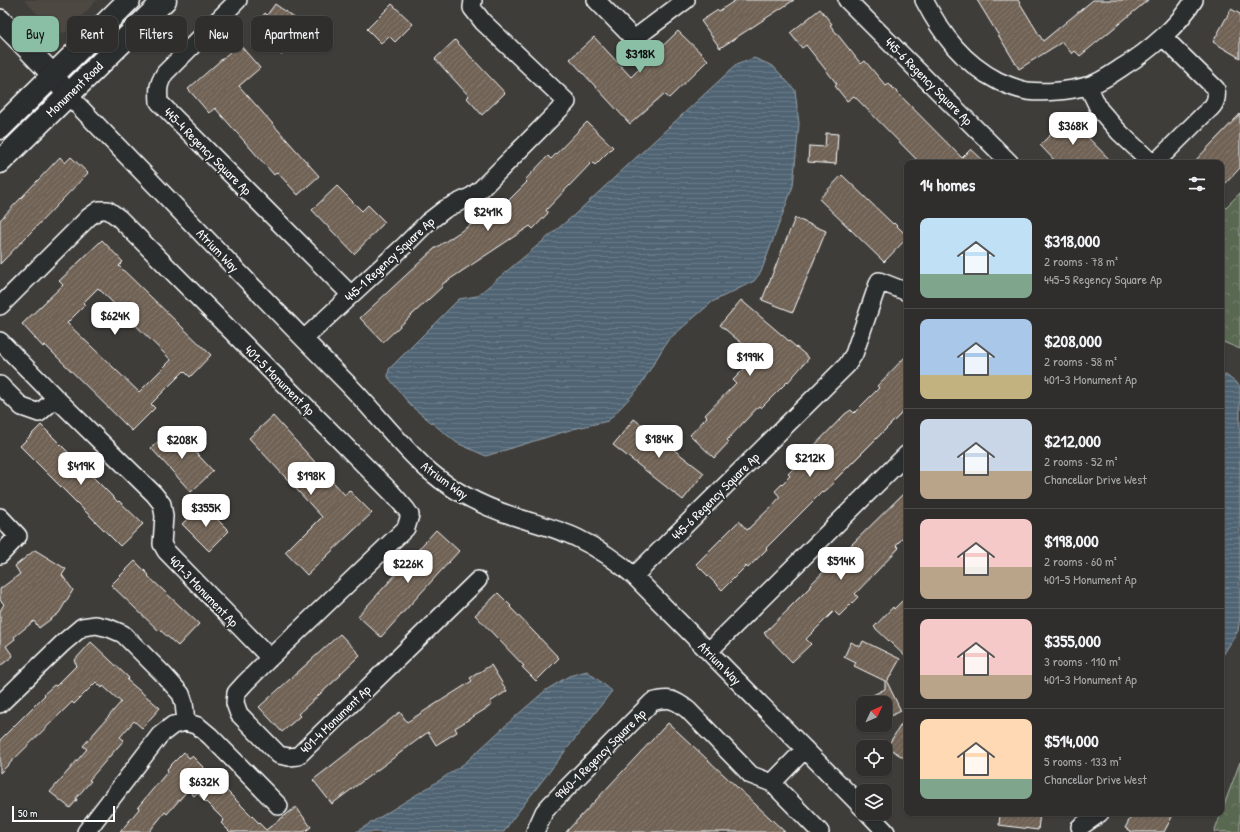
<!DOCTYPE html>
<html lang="en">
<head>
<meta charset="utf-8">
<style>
  :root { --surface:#2f2e2c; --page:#373634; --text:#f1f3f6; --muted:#a7a8a9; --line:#4a4a48; --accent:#8abfa5 }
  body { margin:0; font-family:"Patrick Hand",sans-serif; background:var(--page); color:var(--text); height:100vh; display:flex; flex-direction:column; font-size:15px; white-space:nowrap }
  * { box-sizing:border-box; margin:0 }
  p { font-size:13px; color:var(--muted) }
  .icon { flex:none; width:22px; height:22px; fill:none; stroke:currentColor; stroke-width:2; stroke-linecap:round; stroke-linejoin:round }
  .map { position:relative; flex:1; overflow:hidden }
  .details { position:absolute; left:904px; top:160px; width:320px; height:656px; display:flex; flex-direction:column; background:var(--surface); border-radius:8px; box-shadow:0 1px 3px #0004,0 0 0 1px var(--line) }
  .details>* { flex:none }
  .banner { position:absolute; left:12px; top:16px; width:380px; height:36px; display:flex; gap:8px }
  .needle { width:26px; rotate:46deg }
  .tools { position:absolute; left:856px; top:696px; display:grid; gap:8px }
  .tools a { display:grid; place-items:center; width:36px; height:36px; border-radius:8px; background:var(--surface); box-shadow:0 1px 3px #0004,0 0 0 1px var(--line); font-size:20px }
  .scale { position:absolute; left:12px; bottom:10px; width:103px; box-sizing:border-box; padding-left:4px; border:2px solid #fff; border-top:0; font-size:11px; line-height:14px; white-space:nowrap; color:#fff; -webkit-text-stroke:3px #2a2d2e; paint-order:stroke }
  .price { position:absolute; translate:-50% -34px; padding:0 9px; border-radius:8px; background:#fff; color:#222; font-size:13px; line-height:26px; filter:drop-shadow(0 1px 2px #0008) }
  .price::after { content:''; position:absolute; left:50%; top:24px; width:12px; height:9px; margin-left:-6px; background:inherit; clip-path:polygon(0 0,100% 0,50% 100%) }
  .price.on { background:var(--accent); color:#111 }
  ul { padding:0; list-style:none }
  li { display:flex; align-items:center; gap:12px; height:100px; padding:0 16px }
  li+li { border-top:1px solid var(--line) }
  li span { display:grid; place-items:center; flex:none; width:112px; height:80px; border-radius:8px; color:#555 }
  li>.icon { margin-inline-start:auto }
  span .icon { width:48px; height:48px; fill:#fffc; stroke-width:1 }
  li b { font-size:17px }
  h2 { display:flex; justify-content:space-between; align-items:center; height:48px; padding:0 16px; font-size:17px }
  .pill { padding:0 14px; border-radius:8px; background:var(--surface); box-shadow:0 1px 3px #0004,0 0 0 1px var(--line); font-size:14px; line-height:36px }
  .pill.on { background:var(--accent); color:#111 }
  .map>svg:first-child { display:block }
  .built { fill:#4d4842 }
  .forest { fill:url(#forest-crowns); stroke:#acb4a8 }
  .water { fill:url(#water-rules); stroke:#95a2ab }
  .building { fill:url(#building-hatch); stroke:#fff; fill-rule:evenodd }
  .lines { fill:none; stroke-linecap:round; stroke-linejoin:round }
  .minor-casing { stroke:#fff; stroke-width:20 }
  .tertiary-casing { stroke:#fff; stroke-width:24 }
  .secondary-casing { stroke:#fff; stroke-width:25 }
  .minor { stroke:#2a2d2e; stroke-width:17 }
  .tertiary { stroke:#2a2d2e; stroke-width:21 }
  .secondary { stroke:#2a2d2e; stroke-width:22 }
  .labels { text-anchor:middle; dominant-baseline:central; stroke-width:3.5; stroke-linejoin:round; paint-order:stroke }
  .street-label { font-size:13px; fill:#fff; stroke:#2a2d2e }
</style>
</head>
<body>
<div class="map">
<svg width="1240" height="832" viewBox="0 0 1240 832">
  <defs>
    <pattern id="forest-crowns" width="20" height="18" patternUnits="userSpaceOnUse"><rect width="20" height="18" fill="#596851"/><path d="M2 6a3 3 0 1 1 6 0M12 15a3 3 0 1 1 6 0" fill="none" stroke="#727f6b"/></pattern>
    <pattern id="water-rules" width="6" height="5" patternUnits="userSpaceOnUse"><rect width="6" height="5" fill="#4f6473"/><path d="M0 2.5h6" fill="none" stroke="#697b88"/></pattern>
    <pattern id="building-hatch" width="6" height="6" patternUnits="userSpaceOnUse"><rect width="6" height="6" fill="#6f6255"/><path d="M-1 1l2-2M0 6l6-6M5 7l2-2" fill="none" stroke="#857a6e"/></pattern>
  </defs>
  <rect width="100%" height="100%" fill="#3f3d3a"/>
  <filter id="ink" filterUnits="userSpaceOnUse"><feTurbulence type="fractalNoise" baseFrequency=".025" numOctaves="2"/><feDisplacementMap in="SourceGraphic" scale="8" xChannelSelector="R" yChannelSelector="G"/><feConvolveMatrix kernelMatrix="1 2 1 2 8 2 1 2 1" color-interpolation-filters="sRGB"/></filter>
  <g filter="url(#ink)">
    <path class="built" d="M24 0H97L66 32 56 33Z"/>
    <path class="forest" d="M1240 193V349L1221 341V212Z
      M1240 762V832H1214Z"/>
    <path class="water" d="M754 58 773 66 795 90 799 124 793 186 761 272 754 281 712 302 668 340 638 389 608 421 573 429 486 456 457 443 411 406 388 377 389 369 459 299 477 296 573 216 736 65Z
      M1226 375 1240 386V617L1238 631 1223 655 1221 654V377Z
      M587 671 612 691 511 821 504 832H356L437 782 465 763 516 716 546 690 569 676Z"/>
    <path class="building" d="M736 0H794L720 48 701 21 718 10 719 11Z
      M977 0H1018L1043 41 1093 0H1148L1080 56 1075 51 1072 54 1062 42 1019 69Z
      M275 4 296 19 284 36 291 42 282 55 263 42 266 38 253 29 265 13 267 15Z
      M392 4 413 24 395 42 389 36 381 43 367 29Z
      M820 9 832 24 830 25 861 64 865 61 886 86 889 84 962 158 971 149 986 163H920L854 96 847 101 835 86 837 84 806 45 802 48 790 33Z
      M1231 9 1240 14V58L1213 42Z
      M678 31 708 60 669 98 664 94 630 124 570 59 594 37 631 77Z
      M455 40 505 93 482 115 467 98 469 96 435 59Z
      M239 44 260 68 239 86 319 176 298 195 277 172 274 175 215 108 209 113 188 89Z
      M1240 114V168L1221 188V163H1193Z
      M1068 117 1113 163H1057L1040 145Z
      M587 122 613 147 595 165 592 162 546 210 548 213 533 229 530 226 441 285 443 286 383 342 360 318 434 249 496 208 498 211 527 182 525 180 548 156 551 159Z
      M826 133 838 134 836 164 808 162 809 146 825 147Z
      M60 157 65 163 71 157 88 173 0 264V220Z
      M842 175 893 224 894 223 907 236V238L884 262 819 199Z
      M337 186 362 211 368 205 385 222 354 254 312 210Z
      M795 218 826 231 793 312 762 300Z
      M102 240 123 262 119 266 211 355 190 377 184 371 151 404 155 408 132 431 45 345 43 347 22 324 63 285 59 281ZM98 288 171 360 139 392 67 323 85 305 83 303Z
      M741 300 809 358 788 382V381L761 408 759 406 727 440 729 442 714 458 690 435 707 417 705 415 736 383 733 380 757 356 720 325Z
      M907 355V408L833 482 834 483 823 493 822 492 766 548 767 549 748 568 746 566 722 590 696 564 739 521 747 530 773 505 780 497 775 491 790 476 788 474 810 452 809 451 845 414 851 410 854 413 879 388 877 386Z
      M273 416 345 495 349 490 372 513 307 575 285 552 301 536 302 537 322 517 249 438Z
      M634 419 704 473 683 500 613 445Z
      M41 425 118 502 119 501 143 524 120 546 20 446Z
      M173 428 213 471 191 492 151 448Z
      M907 490V534L896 545 899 548 855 594 858 597 839 616 834 611 806 639 811 644 792 662 764 633 788 610V609L810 587 809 586 851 545Z
      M202 504 229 531 209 551 182 524Z
      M436 530 459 551 381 637 358 616Z
      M35 550 66 569 62 575 73 590 59 613 39 628 34 621 14 637 15 639 6 646 13 656 0 666V611L4 604 0 600V589L20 574 15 566Z
      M135 561 149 575 148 576 199 624 178 646 160 630 159 631 111 585Z
      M498 593 511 606 510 607 559 658 536 681 522 667 524 666 475 615Z
      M907 596V658L874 627 893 607 894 609Z
      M340 634 360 655 340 674 341 675 298 714 300 716 282 732 259 707Z
      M863 641 900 659 887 682 901 711 885 719V703H857L885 689V681L854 666 856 663 844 657 851 642 860 647Z
      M91 642 129 678 127 680 160 708 142 728 134 721 120 737 124 740 89 780 91 781 76 798 77 800 70 808 50 792 87 749 83 746 121 702 103 686 102 688 96 682 74 704 72 702 0 773V740L45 695 44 694 54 685 56 686 77 665 74 661Z
      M491 665 507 691 490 702 492 705 455 728 457 732 436 745 428 732 332 804 313 780 400 712 407 722 472 681 470 678Z
      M907 715V760L887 747Z
      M668 723 677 731 785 832H566Z
      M184 752 189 758 192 756 266 830 296 807 311 827 304 832H230L221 823 224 820 197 793 194 796 188 790 167 814 165 812 149 832H120L139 809 138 807 168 771 167 769Z
      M1000 813H1040L1038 830 999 825Z
      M1133 813H1174L1164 832H1132L1125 828Z"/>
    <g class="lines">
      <defs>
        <path id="minor" d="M238 0 165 73C158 84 158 89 159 102L351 295
          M596 0 634 39 686 0
          M847 0 1010 163
          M924 0C942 35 963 63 998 81 1007 85 1017 89 1027 91 1045 93 1069 91 1087 86 1100 83 1113 73 1124 66 1149 51 1179 25 1194 0
          M1088 86 1099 109 1119 132 1151 162 1159 159 1203 115C1213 107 1218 102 1216 89L1163 37
          M67 94C160 190 251 286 344 380 373 409 397 442 427 469 453 492 484 507 516 517 537 524 558 529 577 538 598 548 617 561 634 576L863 808
          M0 306 89 217 99 210H108L119 218 392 493 406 509 410 515 406 528 270 658 245 683 236 693 235 703 239 714 279 755 289 757 298 756 307 747 478 580
          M304 339 351 295 404 246 427 223 445 209 472 196 481 189 567 102 483 22 472 8 473 0
          M0 341 56 398 154 494 162 504 164 516 162 544 166 551 270 658
          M0 385 22 407 39 413 56 398
          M0 517 18 536 0 555
          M634 576 847 365 854 354 879 281 907 292
          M709 651 907 454
          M0 704 63 643 82 627 96 625 109 628 123 634 163 674 181 694 184 703 186 722
          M186 722 198 726 210 736 279 806
          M772 783 805 749
          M868 813 886 832
          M1080 827 1100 813
          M86 832 160 735 173 725 186 722
          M535 832 544 812 550 805 652 702C669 697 674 699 688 710L751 775 772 783 820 832"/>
        <path id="tertiary" d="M0 20 53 75 67 94"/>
        <path id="secondary" d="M0 128 129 0
          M0 162 165 0"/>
      </defs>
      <use href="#minor" class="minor-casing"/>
      <use href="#tertiary" class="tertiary-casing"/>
      <use href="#secondary" class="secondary-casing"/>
      <use href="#minor" class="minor"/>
      <use href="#tertiary" class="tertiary"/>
      <use href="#secondary" class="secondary"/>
    </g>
  </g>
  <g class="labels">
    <g class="street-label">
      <text transform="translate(929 81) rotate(45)">445-6 Regency Square Ap</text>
      <text transform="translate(74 89) rotate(-44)">Monument Road</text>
      <text transform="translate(208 151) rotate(45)">445-4 Regency Square Ap</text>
      <text transform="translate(218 250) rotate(46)">Atrium Way</text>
      <text transform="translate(389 259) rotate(-43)">445-1 Regency Square Ap</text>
      <text transform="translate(280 380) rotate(45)">401-5 Monument Ap</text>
      <text transform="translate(445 480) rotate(36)">Atrium Way</text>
      <text transform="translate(715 496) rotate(-45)">445-6 Regency Square Ap</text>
      <text transform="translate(204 591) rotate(46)">401-3 Monument Ap</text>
      <text transform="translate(720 663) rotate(45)">Atrium Way</text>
      <text transform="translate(335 719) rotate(-44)">401-4 Monument Ap</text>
      <text transform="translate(600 754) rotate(-45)">9960-1 Regency Square Ap</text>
    </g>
  </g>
</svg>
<div class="tools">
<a><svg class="needle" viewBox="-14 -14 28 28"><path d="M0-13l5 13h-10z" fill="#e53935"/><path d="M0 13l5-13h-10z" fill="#a7a8a9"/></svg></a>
<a><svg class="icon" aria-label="locate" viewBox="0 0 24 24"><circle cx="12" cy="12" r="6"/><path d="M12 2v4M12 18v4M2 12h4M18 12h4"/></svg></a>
<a><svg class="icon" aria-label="layers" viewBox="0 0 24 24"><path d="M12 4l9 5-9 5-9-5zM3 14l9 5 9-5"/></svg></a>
</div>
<div class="scale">50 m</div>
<b class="price on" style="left:640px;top:74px">$318K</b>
<b class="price" style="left:1073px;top:146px">$368K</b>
<b class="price" style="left:488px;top:232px">$241K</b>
<b class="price" style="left:115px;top:336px">$624K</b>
<b class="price" style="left:750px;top:377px">$199K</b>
<b class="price" style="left:659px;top:459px">$184K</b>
<b class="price" style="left:182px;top:460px">$208K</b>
<b class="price" style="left:810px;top:478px">$212K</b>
<b class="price" style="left:81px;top:486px">$419K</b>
<b class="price" style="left:311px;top:496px">$198K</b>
<b class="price" style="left:206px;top:528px">$355K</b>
<b class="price" style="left:841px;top:581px">$514K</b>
<b class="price" style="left:408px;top:584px">$226K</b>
<b class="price" style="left:204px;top:802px">$632K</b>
<div class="banner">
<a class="pill on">Buy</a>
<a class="pill">Rent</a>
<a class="pill">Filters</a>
<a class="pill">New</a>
<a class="pill">Apartment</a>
</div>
<section class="details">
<h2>14 homes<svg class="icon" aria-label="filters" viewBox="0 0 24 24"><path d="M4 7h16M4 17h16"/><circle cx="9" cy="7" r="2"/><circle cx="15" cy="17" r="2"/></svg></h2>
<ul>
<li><span style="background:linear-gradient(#bfe0f5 70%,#7fa58c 0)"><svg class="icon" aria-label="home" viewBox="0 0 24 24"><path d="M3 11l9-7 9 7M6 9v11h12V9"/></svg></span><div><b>$318,000</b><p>2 rooms · 78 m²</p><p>445-5 Regency Square Ap</p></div></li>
<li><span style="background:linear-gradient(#a9c7e8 70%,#c2b280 0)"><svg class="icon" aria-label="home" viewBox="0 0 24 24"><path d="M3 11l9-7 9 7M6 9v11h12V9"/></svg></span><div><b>$208,000</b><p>2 rooms · 58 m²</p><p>401-3 Monument Ap</p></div></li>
<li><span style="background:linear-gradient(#c9d6e8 65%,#b9a48a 0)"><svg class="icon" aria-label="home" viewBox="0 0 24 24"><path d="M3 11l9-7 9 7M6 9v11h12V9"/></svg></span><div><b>$212,000</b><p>2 rooms · 52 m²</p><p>Chancellor Drive West</p></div></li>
<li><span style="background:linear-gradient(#f6c9c9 60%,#b9a48a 0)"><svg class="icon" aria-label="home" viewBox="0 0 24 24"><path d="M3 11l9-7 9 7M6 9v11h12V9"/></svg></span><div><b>$198,000</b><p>2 rooms · 60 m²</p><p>401-5 Monument Ap</p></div></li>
<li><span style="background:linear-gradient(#f6c9c9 70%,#b9a48a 0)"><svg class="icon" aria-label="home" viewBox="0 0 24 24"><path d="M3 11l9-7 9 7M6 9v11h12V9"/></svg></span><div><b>$355,000</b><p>3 rooms · 110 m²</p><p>401-3 Monument Ap</p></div></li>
<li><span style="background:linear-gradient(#ffd9b3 75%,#7fa58c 0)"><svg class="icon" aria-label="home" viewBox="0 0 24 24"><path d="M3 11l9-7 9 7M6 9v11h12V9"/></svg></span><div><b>$514,000</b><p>5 rooms · 133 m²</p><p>Chancellor Drive West</p></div></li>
</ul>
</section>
</div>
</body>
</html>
